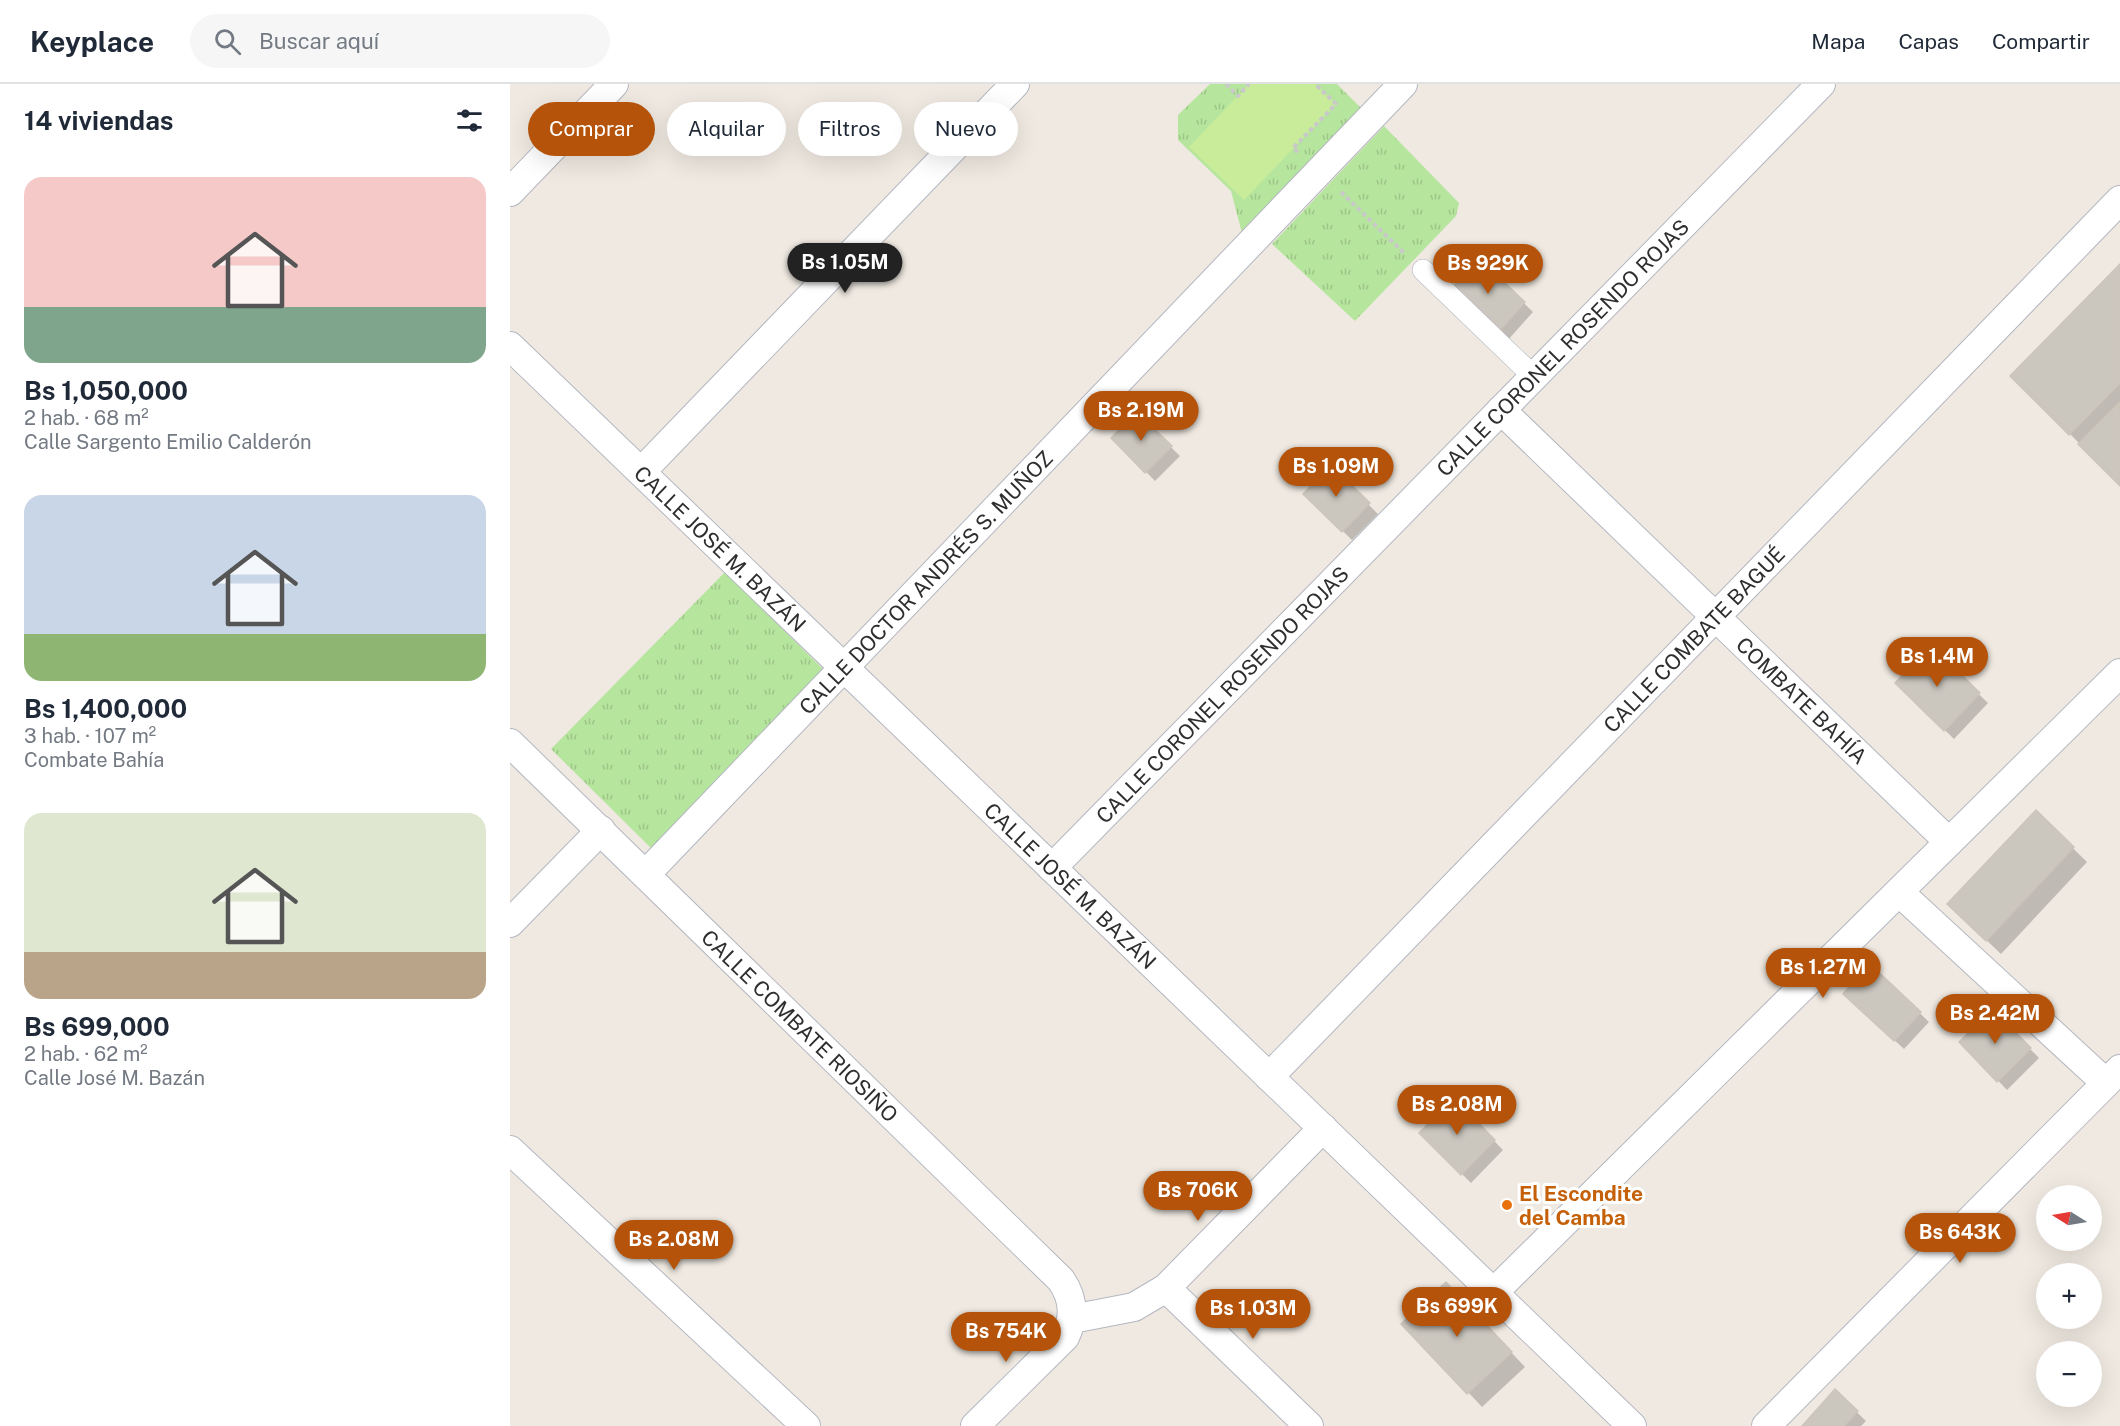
<!DOCTYPE html>
<html lang="es">
<head>
<meta charset="utf-8">
<style>
  :root { --surface:#fff; --page:#f6f6f7; --text:#1f2937; --muted:#747a83; --line:#e0e1e3; --accent:#b45309 }
  body { margin:0; font-family:"Public Sans",sans-serif; background:var(--page); color:var(--text); height:100vh; display:flex; flex-direction:column; font-size:22px; white-space:nowrap }
  * { box-sizing:border-box; margin:0 }
  p { font-size:20px; color:var(--muted) }
  .icon { flex:none; width:33px; height:33px; fill:none; stroke:currentColor; stroke-width:2; stroke-linecap:round; stroke-linejoin:round }
  .map { position:relative; flex:1; overflow:hidden }
  .sheet { display:flex; flex-direction:column; background:var(--surface); width:510px }
  .sheet>* { flex:none }
  .guide { position:absolute; left:18px; top:18px; width:570px; height:54px; display:flex; gap:12px }
  .needle { width:39px; rotate:281deg }
  .fabs { position:absolute; left:1526px; top:1101px; display:grid; gap:12px }
  .fabs a { display:grid; place-items:center; width:66px; height:66px; border-radius:50%; background:var(--surface); box-shadow:0 6px 24px #0002; font-size:30px }
  .price { position:absolute; translate:-50% -51px; padding:0 14px; border-radius:21px; background:var(--accent); color:#fff; font-size:20px; line-height:39px; filter:drop-shadow(0 2px 3px #0008) }
  .price::after { content:''; position:absolute; left:50%; top:36px; width:18px; height:14px; margin-left:-9px; background:inherit; clip-path:polygon(0 0,100% 0,50% 100%) }
  .price.active { background:#222; color:#fff }
  ul { padding:0; list-style:none }
  li { display:grid; align-content:center; gap:12px; height:318px; padding:0 24px }
  li span { display:grid; place-items:center; height:186px; border-radius:18px; color:#555 }
  li>.icon { margin-inline-start:auto }
  span .icon { width:108px; height:108px; fill:#fffc; stroke-width:1 }
  li b { font-size:26px }
  h2 { display:flex; justify-content:space-between; align-items:center; height:72px; padding:0 24px; font-size:26px }
  .chip { padding:0 21px; border-radius:27px; background:var(--surface); box-shadow:0 6px 24px #0002; font-size:21px; line-height:54px }
  .chip.active { background:var(--accent); color:#fff }
  header { display:flex; align-items:center; gap:36px; box-sizing:border-box; height:84px; padding:0 30px; background:var(--surface); border-bottom:2px solid var(--line) }
  header strong { font-size:28px }
  nav { display:flex; gap:33px; margin-inline-start:auto; font-size:21px }
  .search { width:420px; height:54px; background:var(--page); display:flex; align-items:center; gap:15px; box-sizing:border-box; padding:0 21px; border-radius:33px; color:var(--muted); font-size:22px }
  main { display:flex; flex:1; min-height:0 }
  .map>svg:first-child { display:block }
  .park { fill:url(#park-tufts) }
  .pitch { fill:#c9ec9a }
  .shadow { fill:#0003 }
  .building { fill:#cbc7bf; stroke:#cbc5ba; stroke-width:1.5 }
  .lines { fill:none; stroke-linecap:round; stroke-linejoin:round }
  .pedestrian-casing { stroke:#b4b7c1; stroke-width:22 }
  .minor-casing { stroke:#b4b7c1; stroke-width:30 }
  .path { stroke:#c9c9c9; stroke-width:4; stroke-dasharray:4.5 3; stroke-linecap:butt }
  .pedestrian { stroke:#fff; stroke-width:21 }
  .minor { stroke:#fff; stroke-width:28 }
  .food-dot { fill:#e8710a; stroke:#fff; stroke-width:2 }
  .labels { text-anchor:middle; dominant-baseline:central; stroke-width:6; stroke-linejoin:round; paint-order:stroke }
  .street-label { font-size:21px; fill:#2e2e2e; stroke:#fff }
  .food-label { font-size:21px; font-weight:bold; fill:#c56008; stroke:#fff; text-anchor:start }
</style>
</head>
<body>
<header>
<strong>Keyplace</strong>
<div class="search"><svg class="icon" aria-label="search" viewBox="0 0 24 24"><circle cx="10" cy="10" r="6"/><path d="M15 15l6 6"/></svg>Buscar aquí</div>
<nav><a>Mapa</a><a>Capas</a><a>Compartir</a></nav>
</header>
<main>
<section class="sheet">
<h2>14 viviendas<svg class="icon" aria-label="filters" viewBox="0 0 24 24"><path d="M4 7h16M4 17h16"/><circle cx="9" cy="7" r="2"/><circle cx="15" cy="17" r="2"/></svg></h2>
<ul>
<li><span style="background:linear-gradient(#f6c9c9 70%,#7fa58c 0)"><svg class="icon" aria-label="home" viewBox="0 0 24 24"><path d="M3 11l9-7 9 7M6 9v11h12V9"/></svg></span><div><b>Bs 1,050,000</b><p>2 hab. · 68 m²</p><p>Calle Sargento Emilio Calderón</p></div></li>
<li><span style="background:linear-gradient(#c9d6e8 75%,#8fb573 0)"><svg class="icon" aria-label="home" viewBox="0 0 24 24"><path d="M3 11l9-7 9 7M6 9v11h12V9"/></svg></span><div><b>Bs 1,400,000</b><p>3 hab. · 107 m²</p><p>Combate Bahía</p></div></li>
<li><span style="background:linear-gradient(#dfe7d0 75%,#b9a48a 0)"><svg class="icon" aria-label="home" viewBox="0 0 24 24"><path d="M3 11l9-7 9 7M6 9v11h12V9"/></svg></span><div><b>Bs 699,000</b><p>2 hab. · 62 m²</p><p>Calle José M. Bazán</p></div></li>
</ul>
</section>
<div class="map">
<svg width="1610" height="1342" viewBox="0 0 1610 1342">
  <defs>
    <pattern id="park-tufts" width="24" height="20" patternUnits="userSpaceOnUse" patternTransform="scale(1.5)"><rect width="24" height="20" fill="#b6e59e"/><path d="M3 7l-1-3M5 7V3M7 7l1-3M15 17l-1-3M17 17v-4M19 17l1-3" fill="none" stroke="#9dc588"/></pattern>
  </defs>
  <rect width="100%" height="100%" fill="#efe9e1"/>
  <path class="park" d="M700 0H827L854 27 733 153 721 107 668 56V31Z
    M874 42 949 119 946 132 845 237 762 160Z
    M215 488 317 589 143 766 41 665Z"/>
  <path class="pitch" d="M739 0H805L826 20 734 116 679 63Z"/>
  <path class="shadow" d="M970 177 1023 228 998 256 944 205Z
    M1610 182V400L1502 292Z
    M627 330 670 372 645 397 603 354Z
    M821 383 868 430 842 456 795 410Z
    M1421 564 1478 619 1444 655 1387 599Z
    M1526 728 1577 778 1491 870 1453 834Z
    M1361 882 1419 938 1394 965 1344 919Z
    M1483 927 1529 974 1497 1006 1451 958Z
    M944 1016 993 1066 961 1099 911 1049Z
    M950 1214 1015 1283 972 1323 894 1240Z
    M1325 1307 1356 1337 1351 1342H1294Z"/>
  <path class="building" d="M970 175 1015 218 988 248 941 205Z
    M1610 180V299L1559 351 1500 292Z
    M1610 318V402L1568 360Z
    M627 328 662 362 635 389 601 354Z
    M821 381 860 419 832 448 793 410Z
    M1421 561 1470 609 1434 647 1385 599Z
    M1526 726 1564 763 1476 857 1437 820Z
    M1360 880 1411 928 1384 957 1333 910Z
    M1483 925 1521 964 1487 998 1449 958Z
    M944 1014 985 1056 951 1091 909 1049Z
    M936 1198 1002 1268 957 1310 891 1240Z
    M1325 1305 1348 1327 1334 1342H1292Z"/>
  <g class="lines">
    <defs>
      <path id="pedestrian" d="M913 186 1024 293"/>
      <g id="minor">
        <path d="M0 108 104 0"/>
        <path id="s1" d="M0 262 1122 1342"/>
        <path id="s2" d="M991 326 1439 758"/>
        <path d="M131 388 505 0"/>
        <path id="s3" d="M0 659 551 1196C564 1215 565 1233 555 1253L465 1342"/>
        <path id="s4" d="M542 784 1311 0"/>
        <path id="s5" d="M136 790 893 0"/>
        <path d="M1389 808 1596 999"/>
        <path d="M0 839 91 746"/>
        <path id="s6" d="M759 993 1610 116"/>
        <path d="M0 1066 296 1342"/>
        <path d="M656 1204 799 1342"/>
        <path d="M983 1209 1610 589"/>
        <path d="M562 1235 624 1223 656 1204 813 1044"/>
        <path d="M1256 1342 1610 985"/>
      </g>
    </defs>
    <use href="#pedestrian" class="pedestrian-casing"/>
    <use href="#minor" class="minor-casing"/>
    <path class="path" d="M716 0 728 12 739 0
      M788 68 783 64 826 20 805 0
      M831 108 894 169"/>
    <use href="#pedestrian" class="pedestrian"/>
    <use href="#minor" class="minor"/>
  </g>
  <circle class="food-dot" cx="997" cy="1121" r="6"/>
  <g class="labels">
    <g class="street-label">
      <text stroke="none"><textPath href="#s4" startOffset="729">CALLE CORONEL ROSENDO ROJAS</textPath></text>
      <text stroke="none"><textPath href="#s1" startOffset="292">CALLE JOSÉ M. BAZÁN</textPath></text>
      <text stroke="none"><textPath href="#s5" startOffset="404">CALLE DOCTOR ANDRÉS S. MUÑOZ</textPath></text>
      <text stroke="none"><textPath href="#s6" startOffset="610">CALLE COMBATE BAGUÉ</textPath></text>
      <text stroke="none"><textPath href="#s4" startOffset="243">CALLE CORONEL ROSENDO ROJAS</textPath></text>
      <text stroke="none"><textPath href="#s2" startOffset="418">COMBATE BAHÍA</textPath></text>
      <text stroke="none"><textPath href="#s1" startOffset="778">CALLE JOSÉ M. BAZÁN</textPath></text>
      <text stroke="none"><textPath href="#s3" startOffset="405">CALLE COMBATE RIOSIÑO</textPath></text>
    </g>
    <g class="food-label">
      <text x="1009" y="1109">El Escondite<tspan x="1009" dy="24">del Camba</tspan></text>
    </g>
  </g>
</svg>
<div class="fabs">
<a><svg class="needle" viewBox="-14 -14 28 28"><path d="M0-13l5 13h-10z" fill="#e53935"/><path d="M0 13l5-13h-10z" fill="#747a83"/></svg></a>
<a>+</a>
<a>−</a>
</div>
<b class="price active" style="left:335px;top:210px">Bs 1.05M</b>
<b class="price" style="left:978px;top:211px">Bs 929K</b>
<b class="price" style="left:631px;top:358px">Bs 2.19M</b>
<b class="price" style="left:826px;top:414px">Bs 1.09M</b>
<b class="price" style="left:1427px;top:604px">Bs 1.4M</b>
<b class="price" style="left:1313px;top:915px">Bs 1.27M</b>
<b class="price" style="left:1485px;top:961px">Bs 2.42M</b>
<b class="price" style="left:947px;top:1052px">Bs 2.08M</b>
<b class="price" style="left:688px;top:1138px">Bs 706K</b>
<b class="price" style="left:1450px;top:1180px">Bs 643K</b>
<b class="price" style="left:164px;top:1187px">Bs 2.08M</b>
<b class="price" style="left:947px;top:1254px">Bs 699K</b>
<b class="price" style="left:743px;top:1256px">Bs 1.03M</b>
<b class="price" style="left:496px;top:1279px">Bs 754K</b>
<div class="guide">
<a class="chip active">Comprar</a>
<a class="chip">Alquilar</a>
<a class="chip">Filtros</a>
<a class="chip">Nuevo</a>
</div>
</div>
</main>
</body>
</html>
